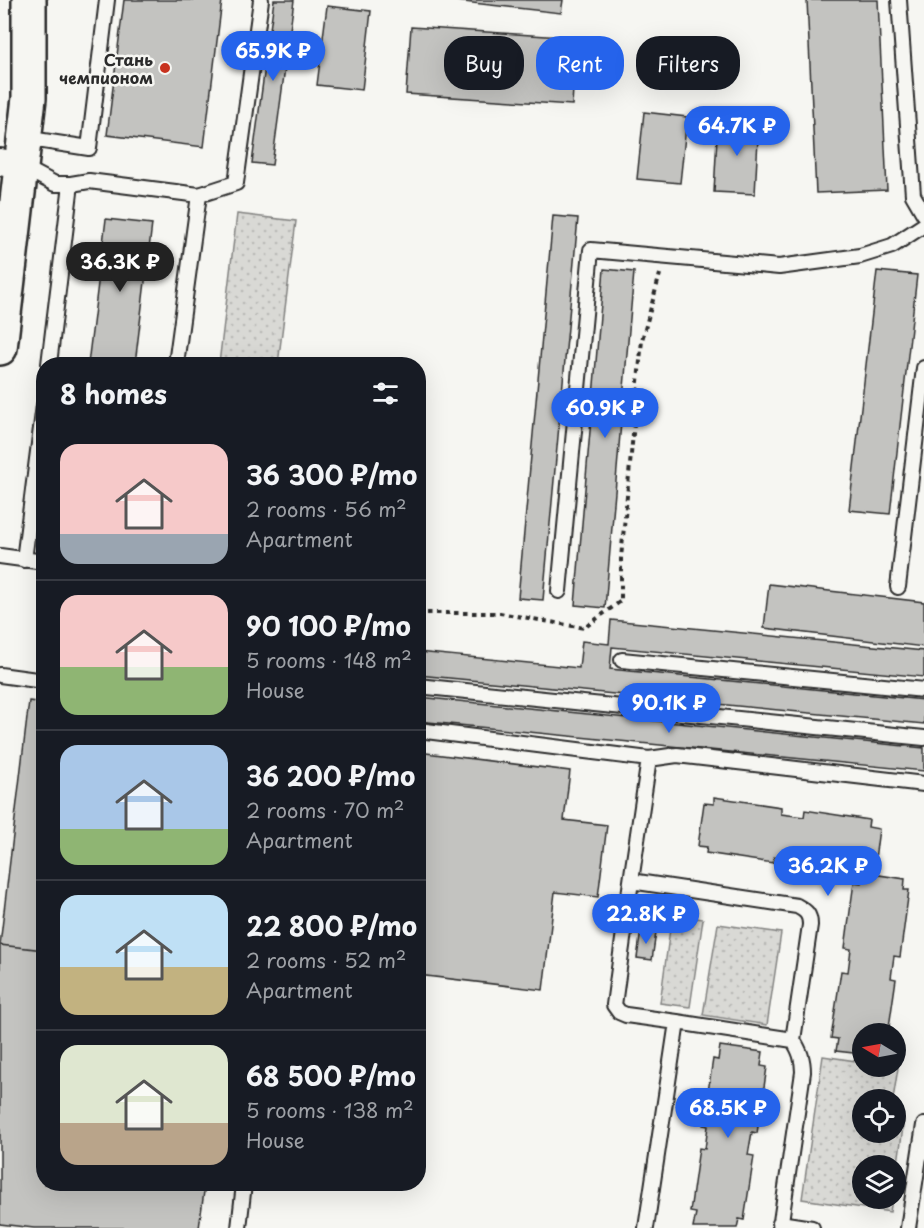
<!DOCTYPE html>
<html lang="en">
<head>
<meta charset="utf-8">
<style>
  :root { --surface:#171b24; --page:#242831; --text:#f1f3f6; --muted:#9ea1a6; --line:#363941; --accent:#2563eb }
  body { margin:0; font-family:"Playpen Sans",sans-serif; background:var(--page); color:var(--text); height:100vh; display:flex; flex-direction:column; font-size:22px; white-space:nowrap }
  * { box-sizing:border-box; margin:0 }
  p { font-size:20px; color:var(--muted) }
  .icon { flex:none; width:33px; height:33px; fill:none; stroke:currentColor; stroke-width:2; stroke-linecap:round; stroke-linejoin:round }
  .map { position:relative; flex:1; overflow:hidden }
  .panel { position:absolute; left:36px; top:357px; width:390px; height:834px; display:flex; flex-direction:column; background:var(--surface); border-radius:24px; box-shadow:0 6px 24px #0002 }
  .panel>* { flex:none }
  .hud { position:absolute; left:444px; top:36px; width:390px; height:54px; display:flex; gap:12px }
  .needle { width:39px; rotate:280deg }
  .tools { position:absolute; left:852px; top:1023px; display:grid; gap:12px }
  .tools a { display:grid; place-items:center; width:54px; height:54px; border-radius:50%; background:var(--surface); box-shadow:0 6px 24px #0002; font-size:30px }
  .price { position:absolute; translate:-50% -51px; padding:0 14px; border-radius:21px; background:var(--accent); color:#fff; font-size:20px; line-height:39px; filter:drop-shadow(0 2px 3px #0008) }
  .price::after { content:''; position:absolute; left:50%; top:36px; width:18px; height:14px; margin-left:-9px; background:inherit; clip-path:polygon(0 0,100% 0,50% 100%) }
  .price.on { background:#222; color:#fff }
  ul { padding:0; list-style:none }
  li { display:flex; align-items:center; gap:18px; height:150px; padding:0 24px }
  li+li { border-top:2px solid var(--line) }
  li span { display:grid; place-items:center; flex:none; width:168px; height:120px; border-radius:18px; color:#555 }
  li>.icon { margin-inline-start:auto }
  span .icon { width:72px; height:72px; fill:#fffc; stroke-width:1 }
  li b { font-size:26px }
  h2 { display:flex; justify-content:space-between; align-items:center; height:72px; padding:0 24px; font-size:26px }
  .chip { padding:0 21px; border-radius:24px; background:var(--surface); box-shadow:0 6px 24px #0002; font-size:21px; line-height:54px }
  .chip.on { background:var(--accent); color:#fff }
  .map>svg:first-child { display:block }
  .grass { fill:url(#grass-dots); stroke:#828280; stroke-width:1.5 }
  .building { fill:#c3c3c0; stroke:#2b2b2b; stroke-width:1.5 }
  .lines { fill:none; stroke-linecap:round; stroke-linejoin:round }
  .service-casing { stroke:#2b2b2b; stroke-width:18 }
  .minor-casing { stroke:#2b2b2b; stroke-width:30 }
  .tertiary-casing { stroke:#2b2b2b; stroke-width:38 }
  .path { stroke:#2b2b2b; stroke-width:4; stroke-dasharray:4.5 4.5; stroke-linecap:butt }
  .service { stroke:#f6f6f2; stroke-width:14 }
  .minor { stroke:#f6f6f2; stroke-width:26 }
  .tertiary { stroke:#f6f6f2; stroke-width:33 }
  .poi-dot { fill:#c8321e; stroke:#f6f6f2; stroke-width:2 }
  .labels { text-anchor:middle; dominant-baseline:central; stroke-width:5; stroke-linejoin:round; paint-order:stroke }
  .poi-label { font-size:16px; font-weight:bold; fill:#2b2b2b; stroke:#f6f6f2; text-anchor:end }
</style>
</head>
<body>
<div class="map">
<svg width="924" height="1228" viewBox="0 0 924 1228">
  <defs>
    <pattern id="grass-dots" width="8" height="8" patternUnits="userSpaceOnUse" patternTransform="scale(1.5)"><rect width="8" height="8" fill="#d9d9d5"/><path d="M2 2h.1M6 6h.1" fill="none" stroke="#babab7" stroke-width="1.8" stroke-linecap="round"/></pattern>
  </defs>
  <rect width="100%" height="100%" fill="#f6f6f2"/>
  <filter id="ink" filterUnits="userSpaceOnUse"><feTurbulence type="fractalNoise" baseFrequency=".0167" numOctaves="2"/><feDisplacementMap in="SourceGraphic" scale="12" xChannelSelector="R" yChannelSelector="G"/><feConvolveMatrix kernelMatrix="1 2 1 2 8 2 1 2 1" color-interpolation-filters="sRGB"/></filter>
  <g filter="url(#ink)">
    <path class="grass" d="M237 214 296 221 278 364H219Z
      M672 914 703 919 690 1007 660 1003Z
      M718 924 781 933 767 1025 703 1015Z
      M823 1056 862 1062V1066L898 1068 893 1099 862 1100V1132H896V1104L904 1120 896 1177V1166H862V1198L892 1199 890 1212 802 1199Z"/>
    <path class="building" d="M124 0H222L204 147 107 135Z
      M274 0H294L272 165 252 163Z
      M446 0H563L561 13Z
      M807 0H878L887 190 816 193Z
      M327 6 371 11 362 90 317 85Z
      M411 27 576 38 572 105 406 94Z
      M644 112 687 117 680 183 637 179Z
      M718 119 759 121 755 194 714 192Z
      M553 216 578 218 543 600 518 598Z
      M106 219 152 224 135 364H88Z
      M604 269 634 272 605 608 575 605Z
      M877 271 917 275 890 514 849 510Z
      M769 584 924 602V647L764 628Z
      M611 620 924 651V677L612 647 610 669 924 700V724L418 675V652L579 668 582 641 609 644Z
      M418 697 924 748V771L418 721Z
      M29 701 44 703V950L0 945Z
      M418 752 570 771 564 820 607 825 598 897 555 892 543 990 418 975Z
      M714 797 781 807V814L804 817 805 810 869 820 868 827 879 829 873 874 905 879 904 890H909L900 957 894 956 891 978 896 979 888 1034H862V1054L836 1051 838 1039 831 1038 841 971 848 972 851 949 845 948 854 882 861 883 862 876 797 867V860L774 857 773 863 706 853 707 847 698 846 704 803 714 804Z
      M641 930 656 932 652 960 637 958Z
      M0 945 44 950V1184H205L199 1228H34L0 1224Z
      M720 1046 763 1052 761 1066 767 1067 757 1133 752 1132 748 1155 754 1156 744 1220 739 1219 737 1228H693L696 1213 690 1212 699 1148 705 1149 708 1126 703 1125 713 1059 718 1060Z"/>
    <g class="lines">
      <defs>
        <path id="service" d="M899 0 913 195 924 214
          M24 138 89 148 107 0
          M21 166 55 184H71
          M199 195 236 183 261 0
          M49 364 71 184 89 181 199 195 176 364
          M0 556 44 562
          M24 560 44 405
          M898 587 924 368
          M559 591 591 250 779 267 860 256 892 246 924 225
          M622 660 924 690
          M0 675 44 681
          M418 686 924 738
          M418 730 649 759 677 755 924 784
          M649 759 631 881 797 906C806 911 810 914 810 925L793 1040
          M631 881 614 1005 619 1012 626 1015 677 1022
          M780 1223 812 1228
          M239 1228 244 1184
          M646 1228 677 1022 793 1040C800 1051 803 1059 803 1072L780 1228
          M908 1228 924 1125"/>
        <path id="minor" d="M0 162 21 166"/>
        <path id="tertiary" d="M0 348 29 98V0"/>
      </defs>
      <use href="#service" class="service-casing"/>
      <use href="#minor" class="minor-casing"/>
      <use href="#tertiary" class="tertiary-casing"/>
      <path class="path" d="M418 613H500L584 628 621 601V558L642 340 660 274"/>
      <use href="#service" class="service"/>
      <use href="#minor" class="minor"/>
      <use href="#tertiary" class="tertiary"/>
    </g>
  </g>
  <circle class="poi-dot" cx="165" cy="68" r="6"/>
  <g class="labels">
    <g class="poi-label">
      <text x="153" y="59">Стань<tspan x="153" dy="18">чемпионом</tspan></text>
    </g>
  </g>
</svg>
<div class="tools">
<a><svg class="needle" viewBox="-14 -14 28 28"><path d="M0-13l5 13h-10z" fill="#e53935"/><path d="M0 13l5-13h-10z" fill="#9ea1a6"/></svg></a>
<a><svg class="icon" aria-label="locate" viewBox="0 0 24 24"><circle cx="12" cy="12" r="6"/><path d="M12 2v4M12 18v4M2 12h4M18 12h4"/></svg></a>
<a><svg class="icon" aria-label="layers" viewBox="0 0 24 24"><path d="M12 4l9 5-9 5-9-5zM3 14l9 5 9-5"/></svg></a>
</div>
<b class="price" style="left:273px;top:82px">65.9K ₽</b>
<b class="price" style="left:737px;top:157px">64.7K ₽</b>
<b class="price on" style="left:120px;top:293px">36.3K ₽</b>
<b class="price" style="left:605px;top:439px">60.9K ₽</b>
<b class="price" style="left:669px;top:734px">90.1K ₽</b>
<b class="price" style="left:828px;top:897px">36.2K ₽</b>
<b class="price" style="left:646px;top:945px">22.8K ₽</b>
<b class="price" style="left:728px;top:1139px">68.5K ₽</b>
<div class="hud">
<a class="chip">Buy</a>
<a class="chip on">Rent</a>
<a class="chip">Filters</a>
</div>
<section class="panel">
<h2>8 homes<svg class="icon" aria-label="filters" viewBox="0 0 24 24"><path d="M4 7h16M4 17h16"/><circle cx="9" cy="7" r="2"/><circle cx="15" cy="17" r="2"/></svg></h2>
<ul>
<li><span style="background:linear-gradient(#f6c9c9 75%,#9aa5b1 0)"><svg class="icon" aria-label="home" viewBox="0 0 24 24"><path d="M3 11l9-7 9 7M6 9v11h12V9"/></svg></span><div><b>36 300 ₽/mo</b><p>2 rooms · 56 m²</p><p>Apartment</p></div></li>
<li><span style="background:linear-gradient(#f6c9c9 60%,#8fb573 0)"><svg class="icon" aria-label="home" viewBox="0 0 24 24"><path d="M3 11l9-7 9 7M6 9v11h12V9"/></svg></span><div><b>90 100 ₽/mo</b><p>5 rooms · 148 m²</p><p>House</p></div></li>
<li><span style="background:linear-gradient(#a9c7e8 70%,#8fb573 0)"><svg class="icon" aria-label="home" viewBox="0 0 24 24"><path d="M3 11l9-7 9 7M6 9v11h12V9"/></svg></span><div><b>36 200 ₽/mo</b><p>2 rooms · 70 m²</p><p>Apartment</p></div></li>
<li><span style="background:linear-gradient(#bfe0f5 60%,#c2b280 0)"><svg class="icon" aria-label="home" viewBox="0 0 24 24"><path d="M3 11l9-7 9 7M6 9v11h12V9"/></svg></span><div><b>22 800 ₽/mo</b><p>2 rooms · 52 m²</p><p>Apartment</p></div></li>
<li><span style="background:linear-gradient(#dfe7d0 65%,#b9a48a 0)"><svg class="icon" aria-label="home" viewBox="0 0 24 24"><path d="M3 11l9-7 9 7M6 9v11h12V9"/></svg></span><div><b>68 500 ₽/mo</b><p>5 rooms · 138 m²</p><p>House</p></div></li>
</ul>
</section>
</div>
</body>
</html>
